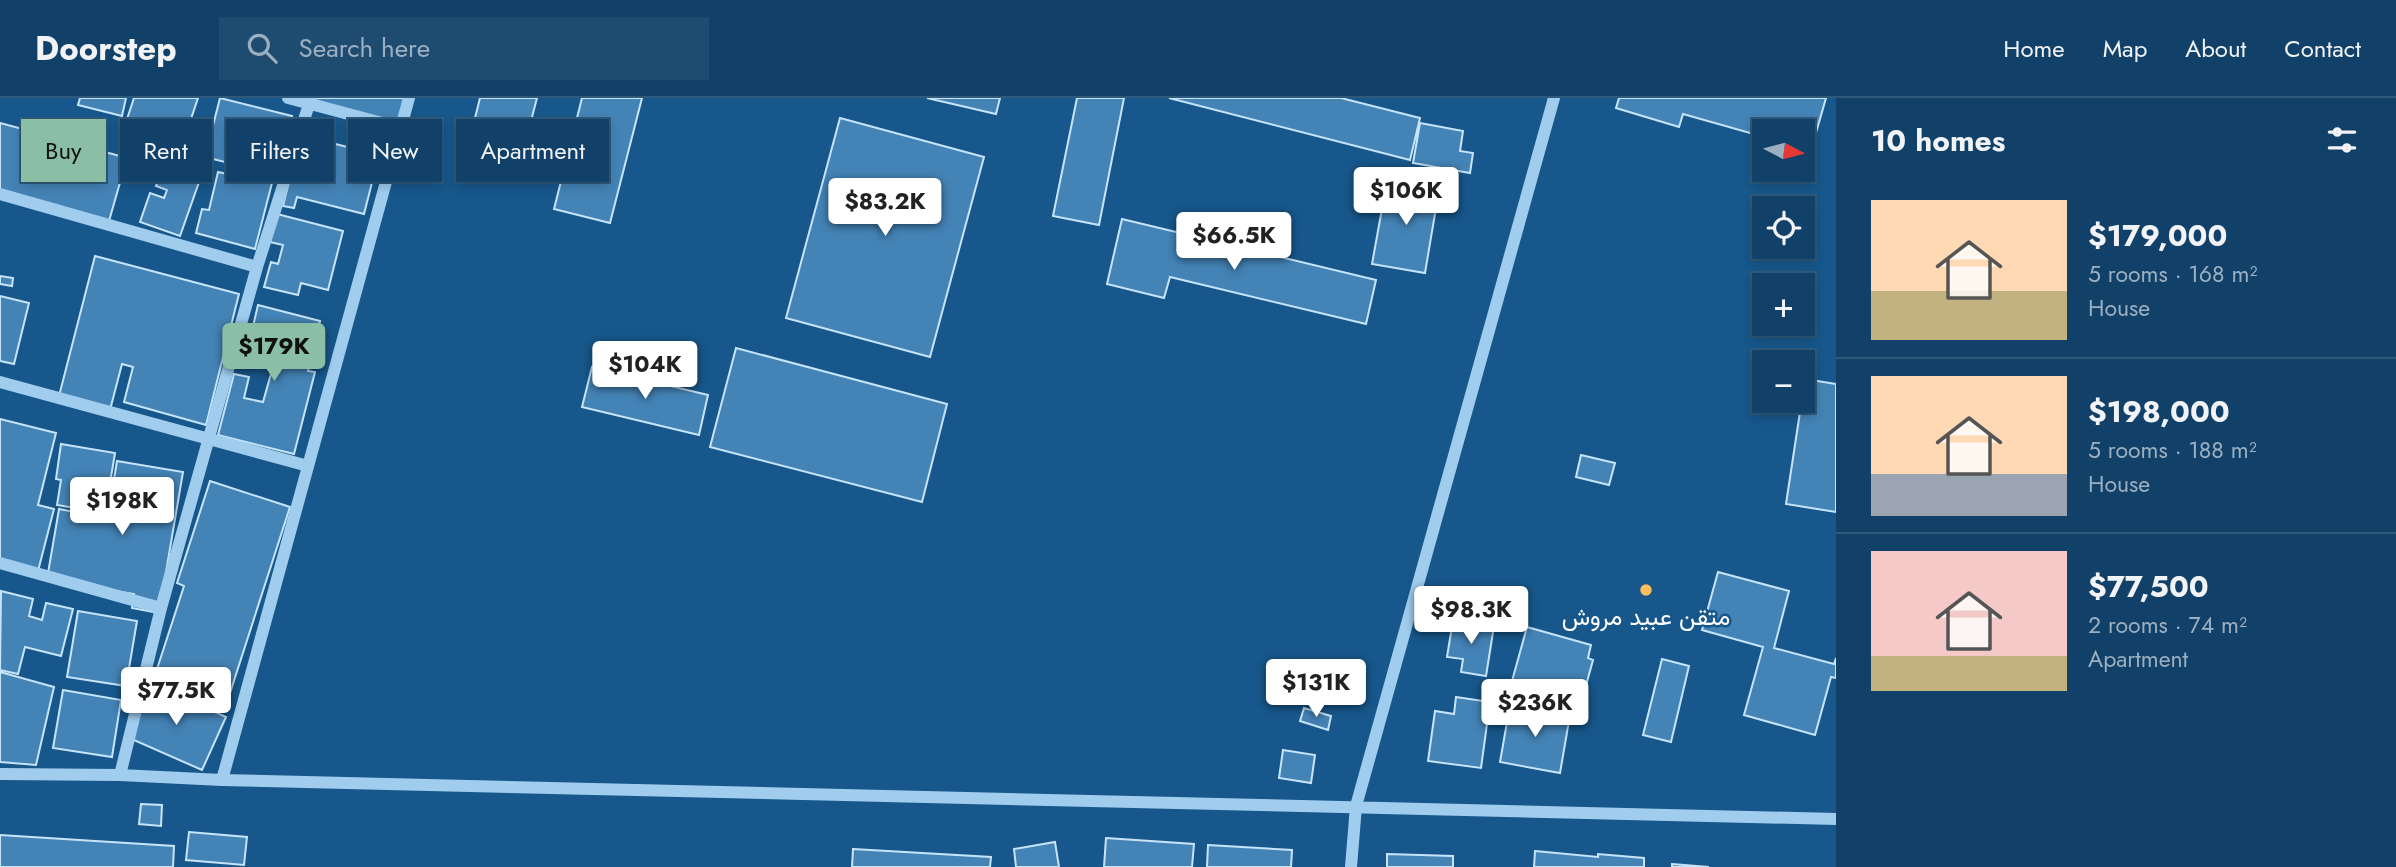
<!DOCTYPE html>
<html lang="en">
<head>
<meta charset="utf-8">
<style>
  :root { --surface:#114168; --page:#1e4c71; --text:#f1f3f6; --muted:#9cafc0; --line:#305a7c; --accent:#8abfa5 }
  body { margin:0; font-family:Jost,Vazirmatn,sans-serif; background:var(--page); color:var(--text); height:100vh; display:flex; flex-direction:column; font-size:26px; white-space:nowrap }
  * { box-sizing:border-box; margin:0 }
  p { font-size:23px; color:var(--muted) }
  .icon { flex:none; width:38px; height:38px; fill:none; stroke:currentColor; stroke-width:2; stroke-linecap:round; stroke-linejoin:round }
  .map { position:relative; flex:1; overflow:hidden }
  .sheet { display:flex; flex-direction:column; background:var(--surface); width:560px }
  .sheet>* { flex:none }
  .top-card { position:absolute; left:21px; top:21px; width:665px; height:63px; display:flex; gap:14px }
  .needle { width:46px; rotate:97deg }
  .buttons { position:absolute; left:1752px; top:21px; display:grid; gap:14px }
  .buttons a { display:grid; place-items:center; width:63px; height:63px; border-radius:0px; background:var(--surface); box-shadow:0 4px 10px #0003,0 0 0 2px var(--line); font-size:35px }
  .price { position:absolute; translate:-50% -60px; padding:0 16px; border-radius:7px; background:#fff; color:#222; font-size:23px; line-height:46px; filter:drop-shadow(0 2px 4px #0008) }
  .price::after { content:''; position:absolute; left:50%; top:42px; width:21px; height:16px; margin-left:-10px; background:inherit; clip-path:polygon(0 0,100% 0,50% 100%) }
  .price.on { background:var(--accent); color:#111 }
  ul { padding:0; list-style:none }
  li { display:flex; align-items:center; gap:21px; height:175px; padding:0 35px }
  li+li { border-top:2px solid var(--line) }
  li span { display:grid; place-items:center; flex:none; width:196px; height:140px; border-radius:0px; color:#555 }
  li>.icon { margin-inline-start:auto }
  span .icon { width:84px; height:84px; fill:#fffc; stroke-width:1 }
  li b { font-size:30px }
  h2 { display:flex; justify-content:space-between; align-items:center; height:84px; padding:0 35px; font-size:30px }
  .chip { padding:0 24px; border-radius:0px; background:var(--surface); box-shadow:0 4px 10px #0003,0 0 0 2px var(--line); font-size:24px; line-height:63px }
  .chip.on { background:var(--accent); color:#111 }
  header { display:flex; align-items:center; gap:42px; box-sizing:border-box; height:98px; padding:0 35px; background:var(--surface); border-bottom:2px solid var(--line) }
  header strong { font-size:33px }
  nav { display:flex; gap:38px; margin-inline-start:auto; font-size:24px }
  .search { width:490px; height:63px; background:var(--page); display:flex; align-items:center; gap:18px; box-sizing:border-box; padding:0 24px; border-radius:0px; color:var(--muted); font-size:26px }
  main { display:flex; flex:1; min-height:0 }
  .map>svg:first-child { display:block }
  .building { fill:#4483b6; stroke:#c6e4fa; stroke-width:2 }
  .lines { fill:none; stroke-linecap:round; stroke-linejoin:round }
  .minor { stroke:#a0cdee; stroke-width:12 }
  .poi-dot { fill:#ffbe5e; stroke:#17578b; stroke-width:2.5 }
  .labels { text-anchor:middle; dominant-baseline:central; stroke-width:5; stroke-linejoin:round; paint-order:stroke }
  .poi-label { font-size:24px; fill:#fff; stroke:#17578b }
</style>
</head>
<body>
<header>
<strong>Doorstep</strong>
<div class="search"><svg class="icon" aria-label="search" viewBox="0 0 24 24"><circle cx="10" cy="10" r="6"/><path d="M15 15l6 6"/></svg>Search here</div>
<nav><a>Home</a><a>Map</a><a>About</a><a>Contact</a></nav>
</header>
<main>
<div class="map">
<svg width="1836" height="769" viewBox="0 0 1836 769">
  <rect width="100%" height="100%" fill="#17578b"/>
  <path class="building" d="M80 0H126L122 18 78 7Z
    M134 0H198L185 39 127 21Z
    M220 0 292 18 277 77 205 59Z
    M307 0H407L399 27Z
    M480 0H537L520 65 467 52Z
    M582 0H642L610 125 554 111Z
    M927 0H1000L996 16Z
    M1077 0H1124L1099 127 1053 118Z
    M1169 0H1341L1420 20 1410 62Z
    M1619 0H1826L1811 52 1802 50V33H1764V39L1683 16 1679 29 1616 10Z
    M840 20 984 59 930 259 786 220Z
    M0 25 45 37 35 71 44 74 54 40 127 60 109 123 0 93Z
    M1420 25 1463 33 1460 53 1473 55 1470 75 1413 65Z
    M300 37 379 57 364 116 297 99 294 110 283 108Z
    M167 57 204 70 180 138 140 124 150 95 164 100 167 92 156 88Z
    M218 74 272 85 255 151 196 135 202 111 209 112Z
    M1387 83 1439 92 1425 175 1372 166Z
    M277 116 343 133 328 192 301 185 298 197 264 189 271 164 278 166 283 147 270 144Z
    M1122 121 1376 182 1366 226 1170 179 1164 200 1107 186Z
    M1265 124 1286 135 1281 145 1260 134Z
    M95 158 239 196 206 327 124 304 133 269 122 266 110 312 59 298Z
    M0 178 13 180 12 188 0 186Z
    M0 198 29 205 14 266 0 263Z
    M258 207 320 223 308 273 315 274 294 356 218 337 234 276 249 279 244 300 263 304 274 265 246 258Z
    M736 250 947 306 922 404 710 349Z
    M592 269 708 297 699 337 582 309Z
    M1805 281 1836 286V414L1786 406Z
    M0 321 56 335 38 407 54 411 37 477 0 467Z
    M61 346 115 355 105 415 57 407 61 382 56 381Z
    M1581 357 1615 365 1609 387 1576 379Z
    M117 363 183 374 159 515 132 510 134 496 47 481 59 411 85 416 84 421 107 424Z
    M210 383 290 409 230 595 157 571 184 488 177 485Z
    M1718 474 1789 493 1774 550 1834 566 1836 560V580L1831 579 1815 637 1744 617 1763 549 1702 532Z
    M1 493 33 501 29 518 42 522 46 505 73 511 61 558 25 549 18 576 0 572Z
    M78 513 137 523 126 588 67 579Z
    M1453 522 1494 528 1486 578 1461 574 1463 561 1447 559Z
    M1527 529 1591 547 1588 560 1593 562 1582 602 1512 583Z
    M1662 561 1689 568 1671 644 1643 637Z
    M0 574 54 589 36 667 0 664Z
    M151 585 226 619 202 672 127 639Z
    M63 592 121 602 112 659 53 650Z
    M1456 599 1490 604 1481 670 1428 663 1435 613 1454 616Z
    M1510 607 1570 617 1560 675 1500 664Z
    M1304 610 1331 618 1328 632 1300 623Z
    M1283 652 1315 657 1311 685 1279 680Z
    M141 706 162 707 161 728 139 726Z
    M189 734 247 739 244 767 186 762Z
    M0 737 174 748 173 769H0Z
    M1106 740 1194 746 1192 769H1104Z
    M1055 744 1059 769H1016L1014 751Z
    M1208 747 1292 752 1291 769H1207Z
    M853 751 991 759 990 769H852Z
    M1535 753 1598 759V756L1644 760V769H1534Z
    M1387 756 1453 758V769H1387Z
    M1672 766 1709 769H1672Z"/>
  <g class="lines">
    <path class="minor" d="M288 0 401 30
      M0 96 257 169
      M0 284 308 368
      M0 465 161 510
      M0 676 120 677 222 682 1836 721
      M120 677 161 510 257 169 311 0
      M222 682 409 0
      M1351 769 1356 708 1554 0"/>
  </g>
  <circle class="poi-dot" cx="1646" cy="492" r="7"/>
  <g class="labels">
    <g class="poi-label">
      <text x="1646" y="518">متقن عبيد مروش</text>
    </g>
  </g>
</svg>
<div class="buttons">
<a><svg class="needle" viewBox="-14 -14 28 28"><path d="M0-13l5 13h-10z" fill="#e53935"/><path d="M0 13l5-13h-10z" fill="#9cafc0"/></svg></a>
<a><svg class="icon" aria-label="locate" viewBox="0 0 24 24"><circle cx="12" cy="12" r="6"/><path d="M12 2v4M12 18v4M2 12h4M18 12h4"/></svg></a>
<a>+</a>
<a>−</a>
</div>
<b class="price" style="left:1406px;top:129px">$106K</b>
<b class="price" style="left:885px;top:140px">$83.2K</b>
<b class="price" style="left:1234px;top:174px">$66.5K</b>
<b class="price on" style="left:274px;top:285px">$179K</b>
<b class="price" style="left:645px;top:303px">$104K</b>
<b class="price" style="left:122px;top:439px">$198K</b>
<b class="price" style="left:1471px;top:548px">$98.3K</b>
<b class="price" style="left:1316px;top:621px">$131K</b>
<b class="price" style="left:176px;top:629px">$77.5K</b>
<b class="price" style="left:1535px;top:641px">$236K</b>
<div class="top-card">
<a class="chip on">Buy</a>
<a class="chip">Rent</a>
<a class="chip">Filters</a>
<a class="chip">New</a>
<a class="chip">Apartment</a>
</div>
</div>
<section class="sheet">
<h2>10 homes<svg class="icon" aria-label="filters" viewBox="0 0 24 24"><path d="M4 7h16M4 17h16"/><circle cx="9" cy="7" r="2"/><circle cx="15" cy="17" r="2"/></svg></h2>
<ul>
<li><span style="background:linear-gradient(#ffd9b3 65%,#c2b280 0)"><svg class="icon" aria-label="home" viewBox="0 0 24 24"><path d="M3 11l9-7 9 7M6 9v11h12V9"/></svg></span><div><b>$179,000</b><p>5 rooms · 168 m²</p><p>House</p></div></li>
<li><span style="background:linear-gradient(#ffd9b3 70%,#9aa5b1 0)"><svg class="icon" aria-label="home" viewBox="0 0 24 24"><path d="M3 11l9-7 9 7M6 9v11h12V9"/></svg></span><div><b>$198,000</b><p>5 rooms · 188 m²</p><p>House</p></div></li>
<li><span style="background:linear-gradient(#f6c9c9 75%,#c2b280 0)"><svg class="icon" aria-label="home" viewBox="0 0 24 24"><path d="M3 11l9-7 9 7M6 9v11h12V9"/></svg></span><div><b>$77,500</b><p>2 rooms · 74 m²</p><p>Apartment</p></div></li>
</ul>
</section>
</main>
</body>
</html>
